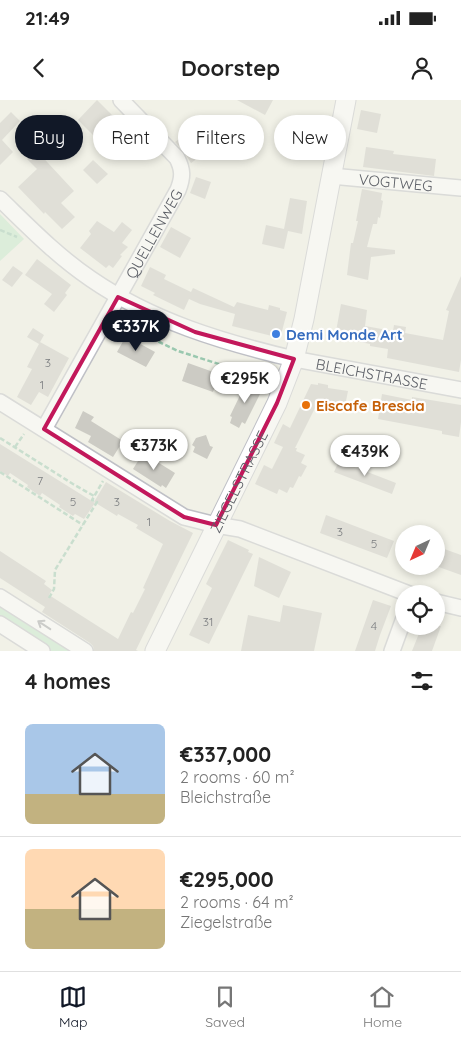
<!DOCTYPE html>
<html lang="en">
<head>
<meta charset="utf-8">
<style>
  :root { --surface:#fff; --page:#f2f2f2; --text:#222; --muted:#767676; --line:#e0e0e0; --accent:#111827 }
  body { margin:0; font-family:Quicksand,sans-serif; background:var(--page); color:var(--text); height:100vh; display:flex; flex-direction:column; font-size:19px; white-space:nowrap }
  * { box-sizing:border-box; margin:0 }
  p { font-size:16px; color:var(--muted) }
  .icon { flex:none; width:28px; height:28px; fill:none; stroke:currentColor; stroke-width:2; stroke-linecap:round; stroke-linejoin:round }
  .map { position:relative; height:551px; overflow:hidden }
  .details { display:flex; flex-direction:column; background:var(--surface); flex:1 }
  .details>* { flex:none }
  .guide { position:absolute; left:15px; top:15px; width:431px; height:45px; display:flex; gap:10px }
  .needle { width:32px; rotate:224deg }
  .buttons { position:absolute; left:395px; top:425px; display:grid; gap:10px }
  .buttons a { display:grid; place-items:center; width:50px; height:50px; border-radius:50%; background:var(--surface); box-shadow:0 2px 8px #0003; font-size:25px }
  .price { position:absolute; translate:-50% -42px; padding:0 11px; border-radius:18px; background:#fff; color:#222; font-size:16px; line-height:32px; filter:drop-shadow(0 1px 2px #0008) }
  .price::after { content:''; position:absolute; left:50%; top:30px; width:15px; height:11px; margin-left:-8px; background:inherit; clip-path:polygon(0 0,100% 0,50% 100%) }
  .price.on { background:var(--accent); color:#fff }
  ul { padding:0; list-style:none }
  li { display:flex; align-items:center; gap:15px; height:125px; padding:0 25px }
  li+li { border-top:1px solid var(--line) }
  li span { display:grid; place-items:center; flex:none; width:140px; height:100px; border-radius:8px; color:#555 }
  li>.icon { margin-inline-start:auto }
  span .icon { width:60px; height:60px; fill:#fffc; stroke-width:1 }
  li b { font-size:21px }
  h2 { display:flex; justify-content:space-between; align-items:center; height:60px; padding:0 25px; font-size:21px }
  .pill { padding:0 18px; border-radius:22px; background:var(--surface); box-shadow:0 2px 8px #0003; font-size:18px; line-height:45px }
  .pill.on { background:var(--accent); color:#fff }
  .status { display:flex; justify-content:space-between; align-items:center; height:35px; padding:0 25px; background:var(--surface); direction:ltr }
  .status svg { height:14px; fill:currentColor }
  header { display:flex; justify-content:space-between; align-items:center; height:65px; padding:0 25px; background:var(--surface); font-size:22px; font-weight:800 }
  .tabs { display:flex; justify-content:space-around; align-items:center; height:70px; border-top:1px solid var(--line); background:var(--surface); font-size:14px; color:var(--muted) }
  .tabs a { display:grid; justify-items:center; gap:2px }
  .tabs .on { color:var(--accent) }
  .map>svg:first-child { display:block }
  .green { fill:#c3e9ca }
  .building { fill:#cccbc4 }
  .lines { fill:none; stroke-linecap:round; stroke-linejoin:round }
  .minor-casing { stroke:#bfc0c6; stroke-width:18 }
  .tertiary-casing { stroke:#bfc0c6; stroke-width:21 }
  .path { stroke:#9ac8af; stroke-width:2.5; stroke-dasharray:5 2.5; stroke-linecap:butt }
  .minor { stroke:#fff; stroke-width:15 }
  .tertiary { stroke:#fff; stroke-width:19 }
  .oneway { stroke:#9ea0a4 }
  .marked { fill:none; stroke:#c2185b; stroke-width:4; stroke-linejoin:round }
  .shop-dot { fill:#3f7fe0; stroke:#fff; stroke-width:2 }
  .food-dot { fill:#e8710a; stroke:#fff; stroke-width:2 }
  .labels { text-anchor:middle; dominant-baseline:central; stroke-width:4.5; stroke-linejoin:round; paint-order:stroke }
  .number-label { font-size:12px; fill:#7a7c7f }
  .street-label { font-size:15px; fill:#5e6168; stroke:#fff }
  .shop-label { font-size:15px; font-weight:bold; fill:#366cbe; stroke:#fff; text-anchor:start }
  .food-label { font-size:15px; font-weight:bold; fill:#c56008; stroke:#fff; text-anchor:start }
</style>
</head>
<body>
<div class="status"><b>21:49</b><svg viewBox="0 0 49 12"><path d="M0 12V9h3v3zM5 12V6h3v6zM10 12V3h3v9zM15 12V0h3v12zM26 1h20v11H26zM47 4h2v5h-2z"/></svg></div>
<header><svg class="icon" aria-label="back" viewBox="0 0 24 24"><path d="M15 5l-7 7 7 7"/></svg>Doorstep<svg class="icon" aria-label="person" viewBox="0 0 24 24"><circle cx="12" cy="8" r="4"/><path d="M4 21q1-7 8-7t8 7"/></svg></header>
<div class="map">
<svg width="461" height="551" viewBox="0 0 461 551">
  <rect width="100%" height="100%" fill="#f1f1e7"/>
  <path class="green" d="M0 114 24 139 0 161Z
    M0 502 77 551H50L0 518Z"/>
  <path class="building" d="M97 0 116 19 118 17 126 25 124 26 129 31 109 51 78 20Z
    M237 0H273L265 15Z
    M361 10 381 14 377 33 357 29Z
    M11 12 20 21 2 40 13 52 0 65V23Z
    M298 19 322 24 317 47 294 42Z
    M197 26 212 48 191 63 184 52 175 42Z
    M366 47 394 51 393 54 436 59 434 76 363 67Z
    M36 50 74 91 61 103 75 117 62 129 45 112 44 114 18 87 37 69 27 59Z
    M93 60 108 74 97 84 83 70Z
    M196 77 211 82 205 99 190 93Z
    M362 89 382 93 381 100 383 101 380 118 378 117 377 124H373L367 147 395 150V154L371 157 368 180 347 175 351 143H353L358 121H356Z
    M290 98 307 101 302 134 288 131 284 149 262 144 266 125 284 129Z
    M97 121 114 132 122 122 132 130 122 143 128 147 120 155 122 156 113 168 109 165 106 168 80 148 91 134 89 131Z
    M171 127 191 138 180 158 160 147Z
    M37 159 71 185 65 193 67 195 54 212 44 204 52 194 25 175Z
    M13 166 23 173 12 187 2 180Z
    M150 167 166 175 164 179 191 192 193 188 234 207 237 202 268 210 269 205 280 208V210L287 212 281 235 276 237 232 226 235 214 200 204 189 199 184 210 153 195 155 193 141 186Z
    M461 176V260L459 272 387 258 388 249 370 246V244L335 237 341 204 367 210 365 226 393 231 394 225 406 227 405 233 443 240 449 211 446 210Z
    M33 228 44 235 39 244 27 237Z
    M126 236 155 252 146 267 117 252Z
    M40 242 69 258 48 297 39 292 31 305 17 297 32 269 27 267Z
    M188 263 219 274 213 292 182 281Z
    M247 281 263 288 245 324 242 322 239 328 230 323 232 317 230 316Z
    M318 283 328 285V288L348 291 344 311 316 306 295 348H297L296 351 305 355 301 363 307 366 301 377 299 376 293 388 290 387 287 393 279 389 277 394 255 384 264 365 272 369 283 347 274 343 283 324 290 328 311 284 318 285Z
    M382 294 412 300V297L461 305V322L459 337 442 334V331L378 319Z
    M83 311 94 317 91 321 123 341 113 357 88 342 91 336 75 328Z
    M206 335 210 346 213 347 207 359 193 352 195 347 192 345 196 338Z
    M0 344 95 403 84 419 75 414 73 416 59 407 60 405 42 393 40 396 27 387 28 385 10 373 8 376 0 371Z
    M143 353 175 373 166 388 162 385 161 387 133 369Z
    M339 361 396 383 392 394 334 372Z
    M106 382 170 421 193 433 136 550 138 551H94L93 546 90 543 42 512 45 507 0 478V451L46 481 44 484 52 490 49 495 118 539 131 512 133 513 145 489 143 488 163 444 136 428 138 425 118 414 117 416 94 402Z
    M326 415 394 441 387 458 320 433Z
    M228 440 249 450 248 452 253 454 209 544 189 535 212 488 206 484Z
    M436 446 461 455V475L436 466Z
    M259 457 291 472 279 498 254 486Z
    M373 500 391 506 380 535 375 551H355Z
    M283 505 322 513 314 551H241L248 515 280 522Z
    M422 526H441L432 551H412Z"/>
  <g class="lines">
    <defs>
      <g id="minor">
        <path id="s1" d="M331 76 461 88"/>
        <path id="s2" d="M0 99C29 127 57 156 91 179 152 221 222 242 294 259L461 290"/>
        <path d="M0 302 184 417 216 425 240 429 409 494"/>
        <path id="s3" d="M44 329 178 90C183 77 183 70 177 58L121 0"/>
        <path d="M0 497 85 551"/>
        <path d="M436 502 461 508"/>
        <path d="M0 524 42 551"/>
        <path d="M392 551 404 518"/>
      </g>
      <g id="tertiary">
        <path id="s4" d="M155 551 277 303 294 259 304 219 346 0"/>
      </g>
    </defs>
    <use href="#minor" class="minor-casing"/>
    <use href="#tertiary" class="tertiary-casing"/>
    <path class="path" d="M0 130 17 137
      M118 222 178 251 269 280
      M0 338 73 384 94 396
      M15 347 24 334
      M0 372 83 425
      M49 498 54 489 55 470 97 402 92 400 103 381"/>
    <use href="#minor" class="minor"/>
    <use href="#tertiary" class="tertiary"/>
  </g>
  <defs><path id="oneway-shaft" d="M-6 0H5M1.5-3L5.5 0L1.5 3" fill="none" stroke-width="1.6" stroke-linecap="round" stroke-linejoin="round" transform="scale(1.25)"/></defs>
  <use class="oneway" href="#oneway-shaft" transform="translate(44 525) rotate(-147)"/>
  <path d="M0 0H461V551H0ZM118 197 195 232 294 259 277 303 216 425 184 417 44 329Z" fill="#f1f1e7" fill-opacity=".55" fill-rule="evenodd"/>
  <path class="marked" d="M118 197 195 232 294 259 277 303 216 425 184 417 44 329Z"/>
  <circle class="shop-dot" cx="276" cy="234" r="5"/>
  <circle class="food-dot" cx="306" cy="305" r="5"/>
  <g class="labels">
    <g class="number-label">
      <text x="48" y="262">3</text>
      <text x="42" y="284">1</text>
      <text x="40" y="380">7</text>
      <text x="73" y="401">5</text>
      <text x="117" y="401">3</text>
      <text x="149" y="421">1</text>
      <text x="340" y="431">3</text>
      <text x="374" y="443">5</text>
      <text x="208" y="521">31</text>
      <text x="374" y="525">4</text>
    </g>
    <g class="street-label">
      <text stroke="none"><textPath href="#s1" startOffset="65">VOGTWEG</textPath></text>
      <text stroke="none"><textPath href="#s3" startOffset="224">QUELLENWEG</textPath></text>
      <text stroke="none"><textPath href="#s2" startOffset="420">BLEICHSTRASSE</textPath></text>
      <text stroke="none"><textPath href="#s4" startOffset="189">ZIEGELSTRASSE</textPath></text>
    </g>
    <g class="shop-label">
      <text x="286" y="234">Demi Monde Art</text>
    </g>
    <g class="food-label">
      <text x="316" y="305">Eiscafe Brescia</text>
    </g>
  </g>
</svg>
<div class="buttons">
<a><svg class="needle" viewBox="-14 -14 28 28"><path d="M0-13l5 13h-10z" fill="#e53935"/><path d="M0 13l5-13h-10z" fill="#767676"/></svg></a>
<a><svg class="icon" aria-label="locate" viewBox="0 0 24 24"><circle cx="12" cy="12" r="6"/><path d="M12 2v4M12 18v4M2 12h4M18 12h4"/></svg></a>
</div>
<b class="price on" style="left:136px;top:252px">€337K</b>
<b class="price" style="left:245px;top:304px">€295K</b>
<b class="price" style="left:154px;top:371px">€373K</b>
<b class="price" style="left:365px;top:377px">€439K</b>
<div class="guide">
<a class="pill on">Buy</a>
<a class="pill">Rent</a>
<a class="pill">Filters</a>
<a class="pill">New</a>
</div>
</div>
<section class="details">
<h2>4 homes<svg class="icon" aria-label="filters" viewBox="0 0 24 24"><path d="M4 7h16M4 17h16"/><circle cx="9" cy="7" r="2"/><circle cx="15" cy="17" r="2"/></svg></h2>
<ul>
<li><span style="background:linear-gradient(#a9c7e8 70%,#c2b280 0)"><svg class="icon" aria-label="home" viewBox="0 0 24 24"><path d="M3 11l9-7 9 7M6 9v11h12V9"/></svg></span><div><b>€337,000</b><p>2 rooms · 60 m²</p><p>Bleichstraße</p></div></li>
<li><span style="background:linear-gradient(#ffd9b3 60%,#c2b280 0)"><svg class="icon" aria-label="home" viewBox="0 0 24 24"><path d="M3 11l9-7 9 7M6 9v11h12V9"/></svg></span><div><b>€295,000</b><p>2 rooms · 64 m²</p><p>Ziegelstraße</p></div></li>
</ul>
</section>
<nav class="tabs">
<a class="on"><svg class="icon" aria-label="map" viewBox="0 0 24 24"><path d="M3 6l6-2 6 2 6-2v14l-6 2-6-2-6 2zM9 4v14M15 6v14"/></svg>Map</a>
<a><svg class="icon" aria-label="saved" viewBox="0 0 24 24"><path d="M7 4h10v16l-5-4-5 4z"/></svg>Saved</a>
<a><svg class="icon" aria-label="home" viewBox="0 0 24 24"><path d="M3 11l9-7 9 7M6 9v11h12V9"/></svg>Home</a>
</nav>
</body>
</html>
